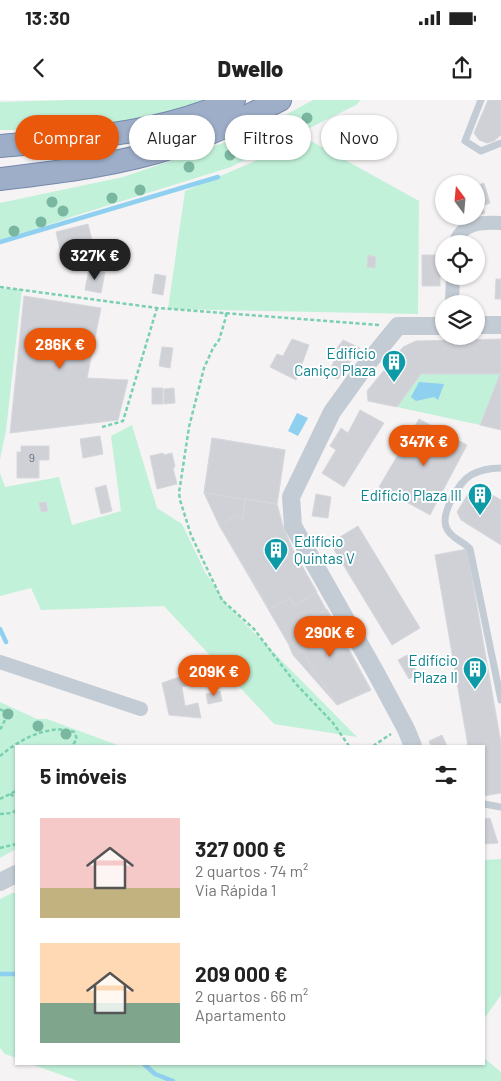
<!DOCTYPE html>
<html lang="pt">
<head>
<meta charset="utf-8">
<style>
  :root { --surface:#fff; --page:#f6f6f6; --text:#222; --muted:#767676; --accent:#ea580c }
  body { margin:0; font-family:Barlow,sans-serif; background:var(--page); color:var(--text); height:100vh; display:flex; flex-direction:column; font-size:19px; white-space:nowrap }
  * { box-sizing:border-box; margin:0 }
  p { font-size:16px; color:var(--muted) }
  .icon { flex:none; width:28px; height:28px; fill:none; stroke:currentColor; stroke-width:2; stroke-linecap:round; stroke-linejoin:round }
  .map { position:relative; flex:1; overflow:hidden }
  .sheet { position:absolute; left:15px; top:645px; width:470px; height:320px; display:flex; flex-direction:column; background:var(--surface); border-radius:0px; box-shadow:0 1px 4px #0004 }
  .sheet>* { flex:none }
  .banner { position:absolute; left:15px; top:15px; width:471px; height:45px; display:flex; gap:10px }
  .needle { width:32px; rotate:344deg }
  .buttons { position:absolute; left:435px; top:75px; display:grid; gap:10px }
  .buttons a { display:grid; place-items:center; width:50px; height:50px; border-radius:50%; background:var(--surface); box-shadow:0 1px 4px #0004; font-size:25px }
  .price { position:absolute; translate:-50% -42px; padding:0 11px; border-radius:18px; background:var(--accent); color:#fff; font-size:16px; line-height:32px; filter:drop-shadow(0 1px 2px #0008) }
  .price::after { content:''; position:absolute; left:50%; top:30px; width:15px; height:11px; margin-left:-8px; background:inherit; clip-path:polygon(0 0,100% 0,50% 100%) }
  .price.current { background:#222; color:#fff }
  ul { padding:0; list-style:none }
  li { display:flex; align-items:center; gap:15px; height:125px; padding:0 25px }
  li span { display:grid; place-items:center; flex:none; width:140px; height:100px; border-radius:0px; color:#555 }
  li>.icon { margin-inline-start:auto }
  span .icon { width:60px; height:60px; fill:#fffc; stroke-width:1 }
  li b { font-size:21px }
  h2 { display:flex; justify-content:space-between; align-items:center; height:60px; padding:0 25px; font-size:21px }
  .pill { padding:0 18px; border-radius:22px; background:var(--surface); box-shadow:0 1px 4px #0004; font-size:18px; line-height:45px }
  .pill.current { background:var(--accent); color:#fff }
  .status { display:flex; justify-content:space-between; align-items:center; height:35px; padding:0 25px; background:var(--surface); direction:ltr }
  .status svg { height:14px; fill:currentColor }
  header { display:flex; justify-content:space-between; align-items:center; height:65px; padding:0 25px; background:var(--surface); font-size:22px; font-weight:800 }
  .map>svg:first-child { display:block }
  .green { fill:#c2f1da }
  .water { fill:#8fcfef }
  .lines { fill:none; stroke-linecap:round; stroke-linejoin:round }
  .stream { stroke:#8fcfef; stroke-width:4.5 }
  .building { fill:#cfd1d7; stroke:#d6d8de }
  .trunk-casing { stroke:#7589ad; stroke-width:24 }
  .path { stroke:#79d0b0; stroke-width:2.5; stroke-dasharray:4 2.5; stroke-linecap:butt }
  .service { stroke:#c3cbd4; stroke-width:7 }
  .minor { stroke:#c3cbd4; stroke-width:14 }
  .tertiary { stroke:#c3cbd4; stroke-width:18 }
  .trunk { stroke:#9eaec9; stroke-width:22 }
  .tree { fill:#7ab7a0 }
  .labels { text-anchor:middle; dominant-baseline:central; stroke-width:4; stroke-linejoin:round; paint-order:stroke }
  .number-label { font-size:12px; fill:#6a727e }
  .culture-label { font-size:15px; fill:#0d838f; stroke:#fff; text-anchor:end }
</style>
</head>
<body>
<div class="status"><b>13:30</b><svg viewBox="0 0 49 12"><path d="M0 12V9h3v3zM5 12V6h3v6zM10 12V3h3v9zM15 12V0h3v12zM26 1h20v11H26zM47 4h2v5h-2z"/></svg></div>
<header><svg class="icon" aria-label="back" viewBox="0 0 24 24"><path d="M15 5l-7 7 7 7"/></svg>Dwello<svg class="icon" aria-label="share" viewBox="0 0 24 24"><path d="M12 15V3M7 8l5-5 5 5M5 13v7h14v-7"/></svg></header>
<div class="map">
<svg width="501" height="981" viewBox="0 0 501 981">
  <rect width="100%" height="100%" fill="#f5f3f3"/>
  <path class="green" d="M68 0H209C143 25 70 30 0 30V2Z
    M313 0H361L356 5 231 67 71 117 0 142V103L123 77 252 33Z
    M302 36 419 101 418 214 168 209 185 91 253 62Z
    M0 189H22L6 330 0 360Z
    M421 274H500L480 325 397 307Z
    M132 325 157 408 182 424 205 472 227 505 357 637 274 624 164 506 41 510 31 488 0 496V373L5 387 59 377 72 425 121 411 111 336Z
    M0 602 37 619H47L120 646H16V749L0 758Z
    M501 759V895L484 919V760Z
    M12 793H16V958L5 954 0 948V799Z
    M484 958 501 972V981H78L31 964H484Z"/>
  <path class="water" d="M419 282 444 284 438 300 434 297 416 301 411 297Z
    M297 313 308 318 298 336 288 331Z"/>
  <g class="lines">
    <path class="stream" d="M0 142 218 77
      M0 529 6 542
      M0 874H16
      M144 964 155 974 173 981"/>
  </g>
  <path class="building" d="M488 0H501V35L494 41 487 43 479 40 474 33Z
    M484 83 490 103 482 106 485 113 469 119 468 116H476V86Z
    M88 124 95 153 81 157 83 166 69 169 67 162 63 163 56 132Z
    M368 155 376 157 375 168 367 167Z
    M422 155H440V186H422Z
    M89 169 105 172 101 193 85 190Z
    M155 174 166 176 163 195 152 193Z
    M496 179H501V199H495Z
    M24 196 101 208 87 278 128 280 118 320 10 333Z
    M292 239 309 245 296 280 270 267 277 254 283 256Z
    M501 239V330L480 325 500 274H421L397 307 368 301 367 291 403 247 416 241Z
    M343 240 360 248 338 279 329 276 334 260 330 257Z
    M162 247 173 248 170 268 159 266Z
    M152 288H163V304H152Z
    M174 288 175 303 164 304V289Z
    M360 310 384 323 344 387 322 373 336 350 330 346 341 328 348 333Z
    M419 319 467 345 430 415 379 387Z
    M100 336 103 354 83 358 80 339Z
    M212 338 285 350 277 404 204 393Z
    M212 338 285 350 277 404 283 426 293 450 371 590 337 605 293 555 289 545 219 425 204 393Z
    M21 346H49V360H39V378H17V352H21Z
    M163 353 164 355 172 353 175 367 173 368 177 384 157 389 150 356Z
    M474 384 501 400V445L461 420 457 412Z
    M106 385 112 411 101 414 95 388Z
    M316 394 331 397 328 418 312 416Z
    M245 399 277 404 283 426 293 450 317 492 294 506 290 498 269 509 219 425 238 415 243 420Z
    M46 402 48 411 41 412 39 403Z
    M358 426 420 528 392 545 330 443Z
    M467 449 501 643V693L484 696V646H468L435 455Z
    M327 509 371 590 337 605 303 552 293 555 289 545 298 540 295 528Z
    M407 555 418 574 409 579 398 560Z
    M188 574 190 585 182 587 185 606 198 603 201 618 169 615 162 583Z
    M220 591 222 601 208 604 206 594Z
    M442 635 447 646H431L429 641Z
    M490 718 498 743 484 744V719Z"/>
  <g class="lines">
    <defs>
      <path id="trunk" d="M0 46C79 39 162 34 234 0
        M0 79C59 72 119 65 176 46 212 34 246 17 280 0"/>
    </defs>
    <use href="#trunk" class="trunk-casing"/>
    <path class="path" d="M0 187 157 208 379 225
      M226 213V217L219 240 213 248 204 268 189 327 179 393 180 400 191 435 222 500 254 529 296 584 333 623 349 646
      M102 327 123 321 157 208
      M0 609 3 611 5 620 0 630
      M373 646 391 634
      M0 656C19 640 49 623 74 632L77 639 72 646
      M10 694 16 698
      M0 699 16 691
      M0 714 12 713 16 710
      M0 748 16 744"/>
    <path class="service" d="M481 0 465 41 481 51 501 43
      M501 368C490 368 480 370 471 375 459 382 439 415 447 429 452 439 463 441 470 449L501 600
      M484 704 501 707"/>
    <path class="minor" d="M455 144C462 122 482 122 501 123
      M452 204 453 176
      M0 562 141 609"/>
    <path class="tertiary" d="M476 225H501
      M413 646 406 629 376 573 293 426 291 397 332 312 363 269 398 226H444
      M0 782 16 774"/>
    <use href="#trunk" class="trunk"/>
  </g>
  <g class="tree">
    <circle cx="307" cy="18" r="5.5"/>
    <circle cx="230" cy="55" r="5.5"/>
    <circle cx="189" cy="67" r="5.5"/>
    <circle cx="140" cy="90" r="5.5"/>
    <circle cx="112" cy="98" r="5.5"/>
    <circle cx="52" cy="102" r="5.5"/>
    <circle cx="63" cy="111" r="5.5"/>
    <circle cx="41" cy="122" r="5.5"/>
    <circle cx="14" cy="131" r="5.5"/>
    <circle cx="8" cy="614" r="5.5"/>
    <circle cx="38" cy="626" r="5.5"/>
    <circle cx="66" cy="634" r="5.5"/>
  </g>
  <defs>
    <symbol id="building-pin" viewBox="-11 -11 22 30"><path d="M0 17L-7.5 6A9.5 9.5 0 1 1 7.5 6Z" fill="#0f9aa8" stroke="#fff"/><path d="M-4-6H4V6H1V3H-1V6H-4ZM-2.5-4.3h1.7v1.8h-1.7ZM.8-4.3h1.7v1.8H.8ZM-2.5-1h1.7V.8h-1.7ZM.8-1h1.7V.8H.8Z" fill="#fff"/></symbol>
  </defs>
  <g fill-rule="evenodd">
    <use href="#building-pin" x="380" y="248" width="28" height="38"/>
    <use href="#building-pin" x="466" y="381" width="28" height="38"/>
    <use href="#building-pin" x="262" y="436" width="28" height="38"/>
    <use href="#building-pin" x="461" y="555" width="28" height="38"/>
  </g>
  <g class="labels">
    <g class="number-label">
      <text x="32" y="357">9</text>
    </g>
    <g class="culture-label">
      <text x="376" y="253">Edifício<tspan x="376" dy="17">Caniço Plaza</tspan></text>
      <text x="462" y="395">Edifício Plaza III</text>
      <text x="294" y="441" text-anchor="start">Edifício<tspan x="294" dy="17">Quintas V</tspan></text>
      <text x="458" y="560">Edifício<tspan x="458" dy="17">Plaza II</tspan></text>
    </g>
  </g>
</svg>
<div class="buttons">
<a><svg class="needle" viewBox="-14 -14 28 28"><path d="M0-13l5 13h-10z" fill="#e53935"/><path d="M0 13l5-13h-10z" fill="#767676"/></svg></a>
<a><svg class="icon" aria-label="locate" viewBox="0 0 24 24"><circle cx="12" cy="12" r="6"/><path d="M12 2v4M12 18v4M2 12h4M18 12h4"/></svg></a>
<a><svg class="icon" aria-label="layers" viewBox="0 0 24 24"><path d="M12 4l9 5-9 5-9-5zM3 14l9 5 9-5"/></svg></a>
</div>
<b class="price current" style="left:95px;top:181px">327K €</b>
<b class="price" style="left:60px;top:270px">286K €</b>
<b class="price" style="left:424px;top:367px">347K €</b>
<b class="price" style="left:330px;top:558px">290K €</b>
<b class="price" style="left:214px;top:597px">209K €</b>
<div class="banner">
<a class="pill current">Comprar</a>
<a class="pill">Alugar</a>
<a class="pill">Filtros</a>
<a class="pill">Novo</a>
</div>
<section class="sheet">
<h2>5 imóveis<svg class="icon" aria-label="filters" viewBox="0 0 24 24"><path d="M4 7h16M4 17h16"/><circle cx="9" cy="7" r="2"/><circle cx="15" cy="17" r="2"/></svg></h2>
<ul>
<li><span style="background:linear-gradient(#f6c9c9 70%,#c2b280 0)"><svg class="icon" aria-label="home" viewBox="0 0 24 24"><path d="M3 11l9-7 9 7M6 9v11h12V9"/></svg></span><div><b>327 000 €</b><p>2 quartos · 74 m²</p><p>Via Rápida 1</p></div></li>
<li><span style="background:linear-gradient(#ffd9b3 60%,#7fa58c 0)"><svg class="icon" aria-label="home" viewBox="0 0 24 24"><path d="M3 11l9-7 9 7M6 9v11h12V9"/></svg></span><div><b>209 000 €</b><p>2 quartos · 66 m²</p><p>Apartamento</p></div></li>
</ul>
</section>
</div>
</body>
</html>
